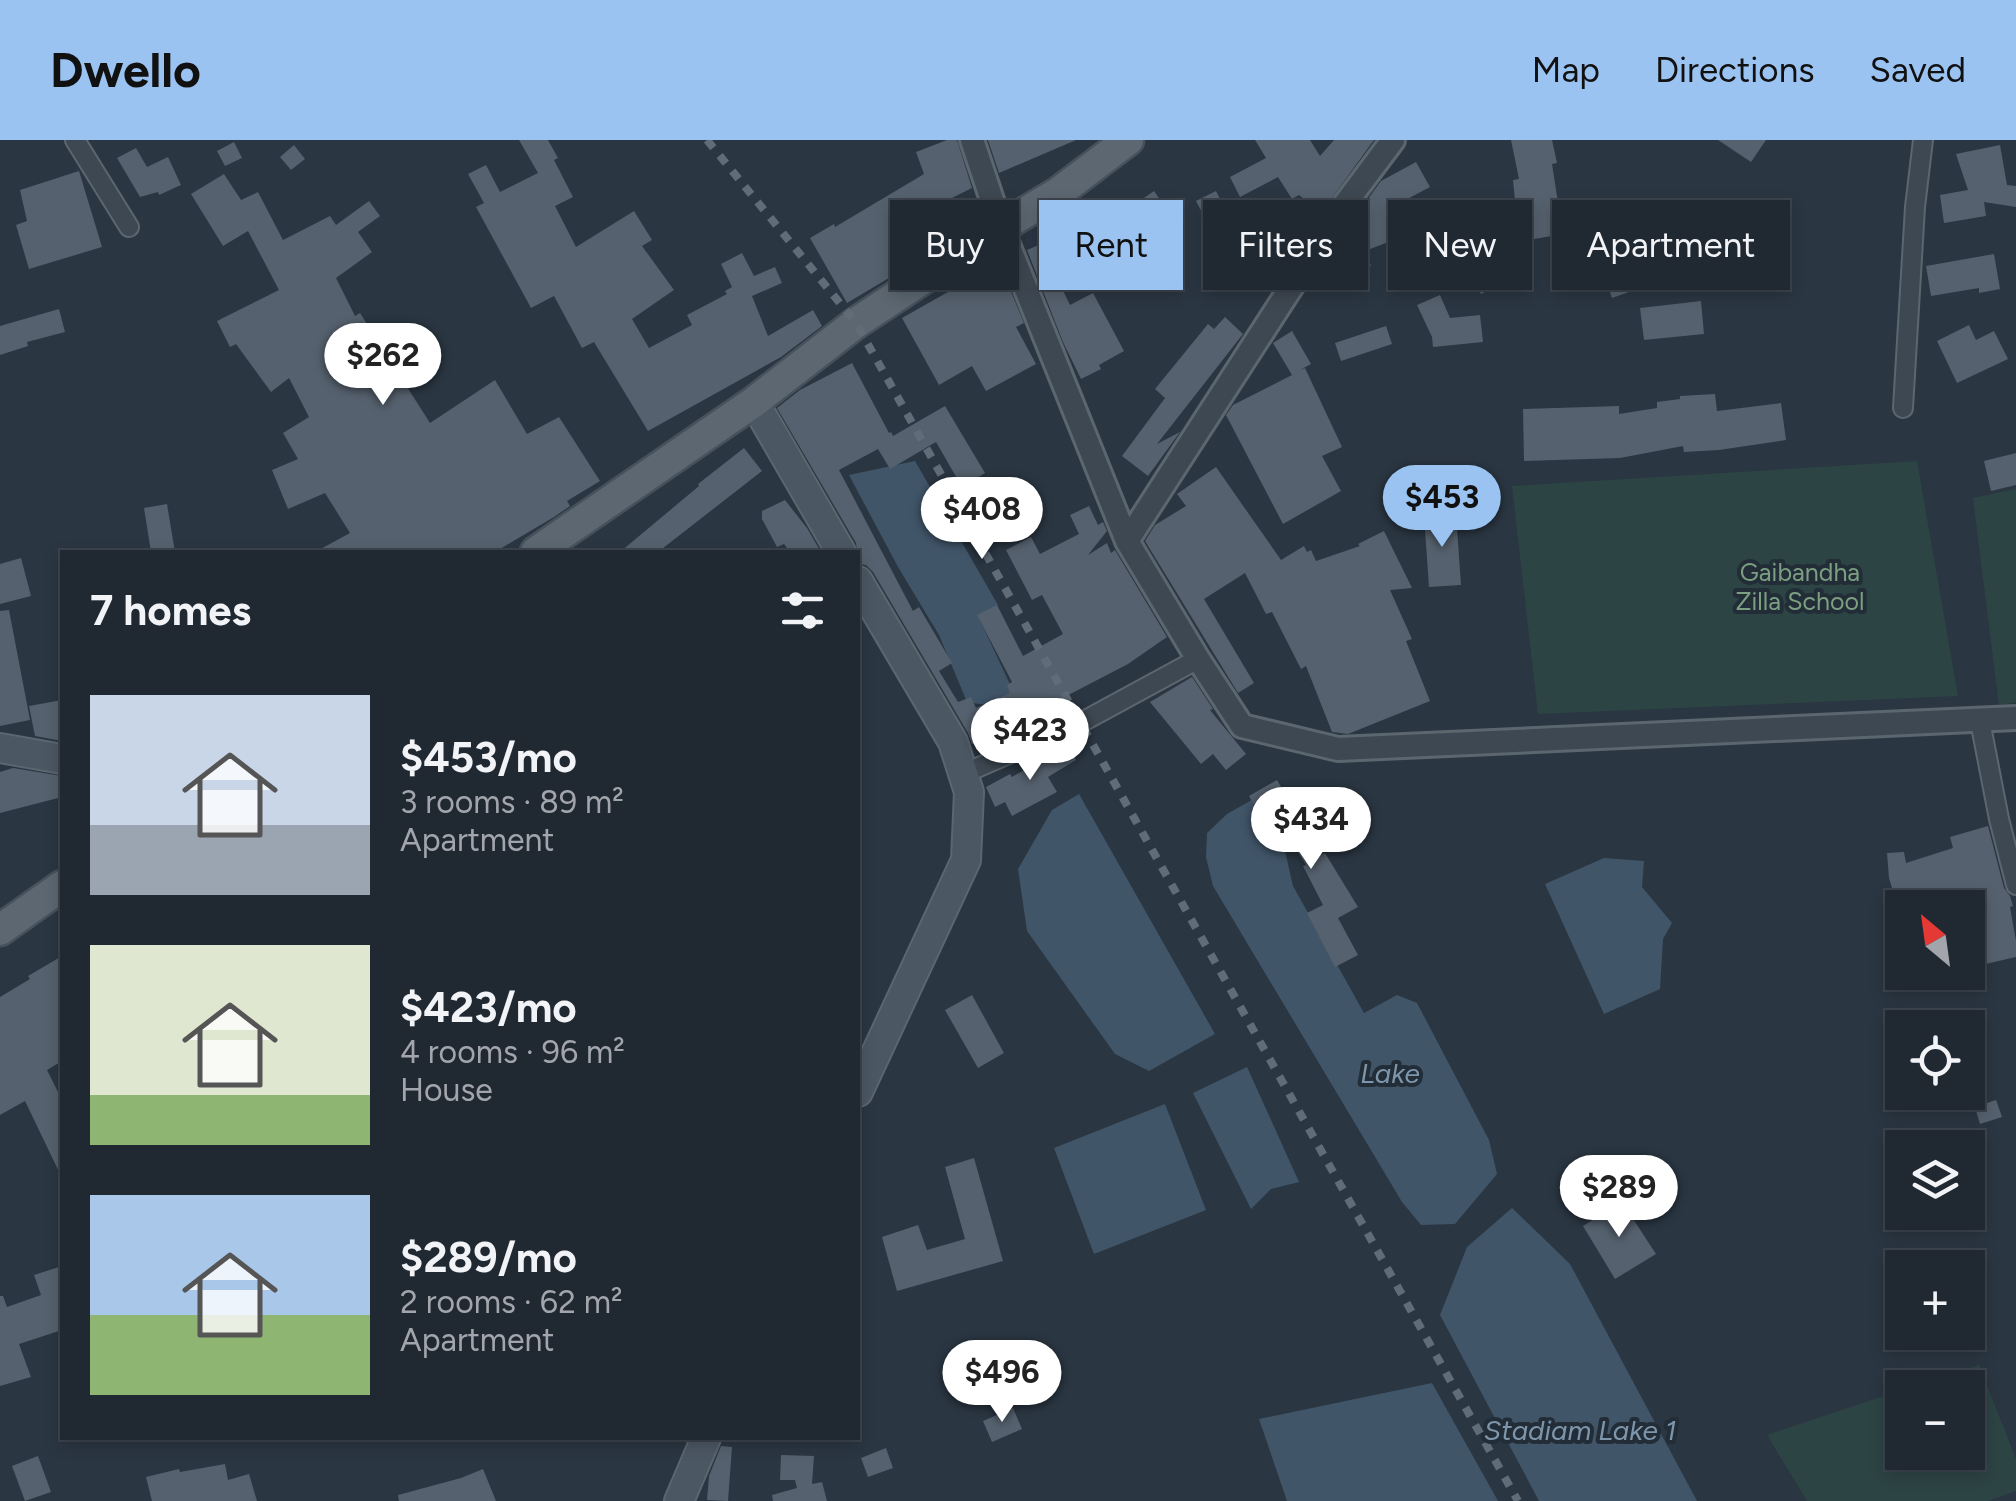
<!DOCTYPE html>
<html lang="en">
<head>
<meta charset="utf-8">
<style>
  :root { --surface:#202832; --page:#28303a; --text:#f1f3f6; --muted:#a2a6ac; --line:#3d444d; --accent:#9bc3f1 }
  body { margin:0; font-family:Figtree,sans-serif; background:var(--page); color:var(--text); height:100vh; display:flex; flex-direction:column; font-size:38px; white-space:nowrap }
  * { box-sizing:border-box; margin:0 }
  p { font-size:32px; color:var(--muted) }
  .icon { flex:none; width:55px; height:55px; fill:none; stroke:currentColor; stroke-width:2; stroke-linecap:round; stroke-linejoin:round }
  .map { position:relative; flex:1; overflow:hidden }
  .sheet { position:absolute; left:60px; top:410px; width:800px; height:890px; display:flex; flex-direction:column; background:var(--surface); border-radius:0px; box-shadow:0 5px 15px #0003,0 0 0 2px var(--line) }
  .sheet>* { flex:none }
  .banner { position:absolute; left:890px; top:60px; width:950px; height:90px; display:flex; gap:20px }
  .needle { width:65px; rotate:331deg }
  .tools { position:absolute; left:1885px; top:750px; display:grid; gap:20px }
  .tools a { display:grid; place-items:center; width:100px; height:100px; border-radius:0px; background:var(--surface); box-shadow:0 5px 15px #0003,0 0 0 2px var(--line); font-size:50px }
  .price { position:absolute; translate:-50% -85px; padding:0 22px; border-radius:35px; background:#fff; color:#222; font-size:32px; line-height:65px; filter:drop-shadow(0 2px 5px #0008) }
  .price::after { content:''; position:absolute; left:50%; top:60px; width:30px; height:22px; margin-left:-15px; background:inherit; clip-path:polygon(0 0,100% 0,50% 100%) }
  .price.selected { background:var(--accent); color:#111 }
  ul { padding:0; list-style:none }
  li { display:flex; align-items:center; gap:30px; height:250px; padding:0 30px }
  li span { display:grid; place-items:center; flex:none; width:280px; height:200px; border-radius:0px; color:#555 }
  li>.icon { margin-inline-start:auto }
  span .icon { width:120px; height:120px; fill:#fffc; stroke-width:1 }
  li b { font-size:42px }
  h2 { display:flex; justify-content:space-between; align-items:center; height:120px; padding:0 30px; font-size:42px }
  .pill { padding:0 35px; border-radius:0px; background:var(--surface); box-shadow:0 5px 15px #0003,0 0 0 2px var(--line); font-size:35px; line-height:90px }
  .pill.selected { background:var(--accent); color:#111 }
  header { display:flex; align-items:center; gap:60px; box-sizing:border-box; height:140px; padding:0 50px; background:var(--accent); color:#111 }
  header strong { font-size:48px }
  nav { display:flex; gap:55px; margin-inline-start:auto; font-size:35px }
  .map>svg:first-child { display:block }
  .green { fill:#2d4444 }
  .water { fill:#415569 }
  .building { fill:#55616e }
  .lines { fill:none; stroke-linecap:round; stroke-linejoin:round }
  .minor-casing { stroke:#5c666f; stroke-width:22 }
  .tertiary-casing { stroke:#5c666f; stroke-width:28 }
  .secondary-casing { stroke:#5c666f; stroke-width:32 }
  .primary-casing { stroke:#47515b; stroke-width:35 }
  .minor { stroke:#3e4852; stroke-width:18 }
  .tertiary { stroke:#3e4852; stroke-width:22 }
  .secondary { stroke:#4c5764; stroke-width:28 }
  .primary { stroke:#5c6771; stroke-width:30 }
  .rail { stroke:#606c78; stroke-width:8; stroke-dasharray:10 10; stroke-linecap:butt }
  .labels { text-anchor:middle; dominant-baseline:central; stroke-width:8; stroke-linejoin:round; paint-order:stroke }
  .park-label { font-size:25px; fill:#7b9f80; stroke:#222d37 }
  .water-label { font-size:28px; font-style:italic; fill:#7e96ab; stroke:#222d37 }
</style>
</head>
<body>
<header>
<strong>Dwello</strong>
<nav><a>Map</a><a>Directions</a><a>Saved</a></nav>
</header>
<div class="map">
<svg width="2016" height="1361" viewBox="0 0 2016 1361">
  <rect width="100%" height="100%" fill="#2a3642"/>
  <path class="green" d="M1917 321 1958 556 1538 574 1512 346Z
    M2016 349V562L1999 565 1973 358Z
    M1979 1225 2016 1319V1351L1988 1361H1807L1767 1295 1902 1250V1312H1968V1248L1912 1247Z"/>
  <path class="water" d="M915 321 998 465 978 476 1015 555 992 566 967 562 939 495 898 427 849 335Z
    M1079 654 1215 894 1149 931 1115 914 1027 791 1018 729 1052 670Z
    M1257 657 1283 702 1293 746 1364 873 1397 855 1417 863 1489 1000 1497 1034 1455 1084 1421 1085 1402 1062 1213 746 1206 717 1207 693 1227 674Z
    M1604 718 1644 721 1642 747 1672 783 1663 799 1660 849 1604 874 1545 744Z
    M1247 927 1299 1042 1271 1049 1251 1069 1193 953Z
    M1165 964 1206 1070 1094 1114 1054 1008Z
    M1512 1068 1570 1124 1697 1361H1539L1440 1175 1467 1107Z
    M1432 1243 1498 1361H1287L1259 1279Z"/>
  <path class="building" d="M519 0H548L558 18 554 20 573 57 555 66 576 107 634 71 652 100 642 106 674 150 632 179 649 208 692 185 687 175 727 154 725 151 732 147 721 124 742 113 754 136 775 127 782 143 752 156 768 196 813 170 822 186 781 217 648 291 594 202 582 208 554 156 531 168 476 67 484 63 468 34 486 25 500 52 538 33Z
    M947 0H957L972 48 936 66 950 89 893 122 899 132 847 163 810 98 834 84 835 87 924 34 916 12Z
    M988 0H1076L999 33Z
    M1255 0H1310L1320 16 1334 0H1374L1321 73 1299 55 1292 59 1278 37 1240 57 1230 37 1266 18Z
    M1511 0H1552L1557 23 1552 24 1563 94 1499 105 1515 136 1481 154 1470 132 1475 130 1464 84 1516 71 1513 40 1519 39Z
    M1718 0H1766L1751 22Z
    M234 2 242 18 225 26 217 11Z
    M294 5 305 19 291 30 280 17Z
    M2000 5 2007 45 2016 46V67L1984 62 1986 76 1944 83 1940 55 1968 50 1956 14Z
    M136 8 147 27 168 17 181 45 159 55 158 52 140 57 117 18Z
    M1416 22 1430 47 1398 64 1409 94 1365 111 1371 126 1342 138 1334 119 1361 109 1351 82 1381 41Z
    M79 31 102 107 29 129 16 85 27 81 20 50Z
    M224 34 241 60 258 52 283 100 330 76 336 85 369 61 380 76 358 92 372 112 336 138 355 176 360 173 430 283 495 240 527 294 559 277 600 341 567 361 570 366 554 377 495 412H315L350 393 325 353 288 369 272 330 298 319 283 293 309 277 289 238 271 252 236 204 230 207 217 181 279 150 248 91 223 106 191 54Z
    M1154 51 1171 76 1142 96 1124 72Z
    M1216 51 1255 126 1235 136 1196 61Z
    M1078 92 1088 108 1054 132 1070 165 1093 153 1124 211 1099 225 1101 229 1081 239 1063 202 1027 110 1041 104 1045 113Z
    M1994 114 2000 149 1979 153V148L1931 156 1926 126Z
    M999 123 1024 183 1016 187 1036 224 986 251 972 226 939 245 902 178Z
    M1619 123 1629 152 1612 158 1602 129Z
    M1440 155 1450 178 1480 175 1483 202 1433 207 1432 197 1417 165Z
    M1701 161 1704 194 1644 200 1640 168Z
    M59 169 65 192 27 202 28 206 0 215V186Z
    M1225 177 1243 194 1157 304 1180 292 1148 336 1122 316 1165 258 1155 249 1208 184 1214 189Z
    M1969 185 1976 200 1994 191 2008 219 1957 243 1937 201Z
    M1386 186 1392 204 1341 221 1335 203Z
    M1292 191 1311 224 1300 230 1305 228 1342 307 1322 316 1341 351 1283 384 1226 275 1233 265 1292 235 1273 203Z
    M852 223 889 293 891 292 893 296 945 266 985 333 962 347 936 302 890 329 878 309 839 330 913 471 919 467 952 523 939 531 958 562 971 557 976 568 1010 553 1007 545 1012 542 977 475 997 465 1023 516 1063 494 1042 455 1032 460 1006 410 1031 397 1040 414 1079 394 1070 375 1089 366 1098 385 1103 382 1107 391 1088 415 1107 403 1111 413 1115 410 1167 497 1128 524 1053 563 1056 568 972 604 968 593 873 432 866 425 858 424 856 403 777 268 800 250Z
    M1715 254 1717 271 1781 263 1786 300 1719 310 1684 312 1683 306 1620 318 1524 321 1523 269 1619 266V274L1657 268V262L1680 259V256Z
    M744 308 762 331 658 412H620L699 346 698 344Z
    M2016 313V345L1991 351 1984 321Z
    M1216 327 1281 420 1304 406 1307 412 1311 410 1316 421 1360 406 1358 404 1384 391 1412 448 1390 450 1412 499 1406 501 1430 561 1348 594 1332 592 1306 526 1301 529 1272 472 1266 474 1245 433 1204 459 1254 543 1238 553 1145 401 1155 385 1186 366 1177 354Z
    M785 360 807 388 821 412H790L784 404 777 407 762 379V371Z
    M167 364 175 412H151L144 368Z
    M1456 374 1461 445 1429 447 1424 376Z
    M21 418 31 456 0 464V424Z
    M9 470 30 580 0 586V471Z
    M1192 537 1213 569 1210 570 1246 614 1226 630 1213 614 1201 624 1150 562Z
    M62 560V601L35 596 29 566Z
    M1067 605 1076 620 1048 637 1057 652 1012 676 1005 662 995 667 986 647 1010 634 1012 637Z
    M13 628 62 636V657L0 673V632Z
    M1277 640 1321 715 1325 713 1358 767 1338 778 1358 815 1335 827 1307 773 1323 765 1303 726 1306 725 1286 694 1275 700 1249 656Z
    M1988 686 2004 748 2010 756 2013 766 2010 767 2016 801V817L1968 828V768H1935L1933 762 1914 768H1902V771L1899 772 1889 738 1887 713 1904 712 1906 723 1953 708 1950 697Z
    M62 816V921L47 930 62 960V1038L25 961 0 975V857L30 839 28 836Z
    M972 855 1004 913 978 928 945 870Z
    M1996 960 2002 977 1980 984 1975 967Z
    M974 1018 1003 1121 897 1151 882 1097 918 1085 927 1110 965 1099 945 1027Z
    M1622 1062 1656 1114 1615 1139 1583 1086Z
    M62 1126V1190L19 1204 31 1237 0 1246V1156H3L7 1167 41 1155 34 1135Z
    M1013 1268 1022 1289 992 1302 983 1281Z
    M721 1306 732 1307 728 1361 707 1360 709 1336Z
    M886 1308 893 1328 868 1337 861 1318Z
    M781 1315 814 1316 812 1344 822 1342 827 1361H773L772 1355 797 1348 795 1340H780Z
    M38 1316 51 1352 25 1361 12 1326Z
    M225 1324 228 1340 249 1334 257 1361H152L146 1337 179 1329 180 1332Z
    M483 1329 496 1361H399L398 1355 461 1338Z"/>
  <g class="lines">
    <defs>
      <path id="minor" d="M75 0 129 87
        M1903 268 1915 67 1923 0
        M1980 581 1999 679 2016 745
        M963 634 1082 582 1198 519"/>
      <path id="tertiary" d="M972 0 1001 87 1127 401 1198 519 1242 586 1338 609 2016 578
        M1127 401 1345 64 1393 0"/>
      <path id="secondary" d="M754 262 841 412
        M858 441 953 602 969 652 966 720 858 952
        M0 608 62 619
        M679 1361 706 1298"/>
      <path id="primary" d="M536 412 754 262 856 183 1001 87 1058 53 1128 0
        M0 790 62 746"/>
    </defs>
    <use href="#minor" class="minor-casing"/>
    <use href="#tertiary" class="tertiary-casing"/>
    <use href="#secondary" class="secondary-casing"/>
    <use href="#primary" class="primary-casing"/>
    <use href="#minor" class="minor"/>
    <use href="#tertiary" class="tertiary"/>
    <use href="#secondary" class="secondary"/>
    <use href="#primary" class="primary"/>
    <path class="rail" d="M707 0 856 183 1518 1361"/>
  </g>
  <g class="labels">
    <g class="park-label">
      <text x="1800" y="432">Gaibandha<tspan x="1800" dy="29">Zilla School</tspan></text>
    </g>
    <g class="water-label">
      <text x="1390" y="933">Lake</text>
      <text x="1580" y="1290">Stadiam Lake 1</text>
    </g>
  </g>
</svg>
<div class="tools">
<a><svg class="needle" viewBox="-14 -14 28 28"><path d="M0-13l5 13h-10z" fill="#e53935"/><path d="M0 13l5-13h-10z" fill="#a2a6ac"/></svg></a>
<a><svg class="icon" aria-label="locate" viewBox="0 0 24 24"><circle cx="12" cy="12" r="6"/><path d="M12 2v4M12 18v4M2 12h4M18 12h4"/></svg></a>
<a><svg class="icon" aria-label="layers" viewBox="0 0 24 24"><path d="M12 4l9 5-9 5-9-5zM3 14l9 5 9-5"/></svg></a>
<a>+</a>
<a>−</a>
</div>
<b class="price" style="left:383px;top:268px">$262</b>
<b class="price selected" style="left:1442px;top:410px">$453</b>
<b class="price" style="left:982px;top:422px">$408</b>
<b class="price" style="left:1030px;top:643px">$423</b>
<b class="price" style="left:1311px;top:732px">$434</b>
<b class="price" style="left:1619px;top:1100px">$289</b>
<b class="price" style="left:1002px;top:1285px">$496</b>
<div class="banner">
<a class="pill">Buy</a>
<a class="pill selected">Rent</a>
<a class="pill">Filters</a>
<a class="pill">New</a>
<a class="pill">Apartment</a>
</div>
<section class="sheet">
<h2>7 homes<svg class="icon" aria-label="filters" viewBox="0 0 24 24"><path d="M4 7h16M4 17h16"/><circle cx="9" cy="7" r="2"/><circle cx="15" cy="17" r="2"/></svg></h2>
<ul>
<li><span style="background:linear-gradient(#c9d6e8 65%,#9aa5b1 0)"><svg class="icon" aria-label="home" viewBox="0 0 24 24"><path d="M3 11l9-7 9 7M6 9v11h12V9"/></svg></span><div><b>$453/mo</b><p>3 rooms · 89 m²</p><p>Apartment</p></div></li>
<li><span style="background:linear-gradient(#dfe7d0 75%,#8fb573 0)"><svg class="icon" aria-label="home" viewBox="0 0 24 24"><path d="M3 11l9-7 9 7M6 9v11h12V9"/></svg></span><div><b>$423/mo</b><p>4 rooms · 96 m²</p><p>House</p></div></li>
<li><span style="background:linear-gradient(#a9c7e8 60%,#8fb573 0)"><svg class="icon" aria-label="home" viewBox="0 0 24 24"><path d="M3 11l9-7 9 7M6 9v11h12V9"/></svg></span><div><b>$289/mo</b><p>2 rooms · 62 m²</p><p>Apartment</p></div></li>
</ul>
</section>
</div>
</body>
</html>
